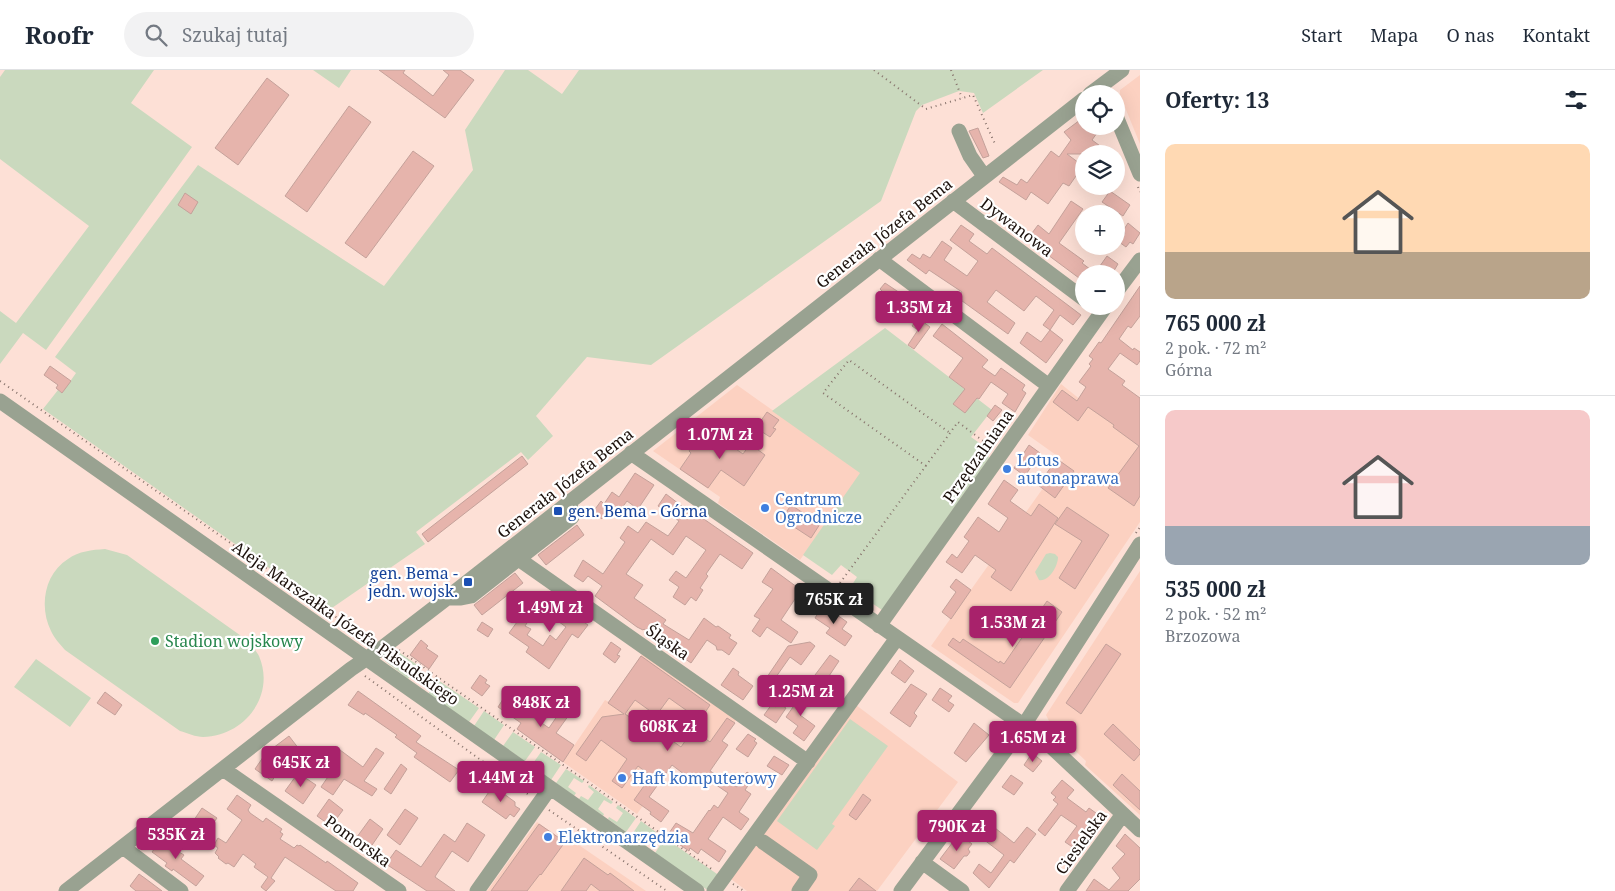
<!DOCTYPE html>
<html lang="pl">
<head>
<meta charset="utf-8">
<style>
  :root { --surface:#fff; --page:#f2f2f3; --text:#1f2937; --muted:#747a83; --line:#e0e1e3; --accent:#a8226b }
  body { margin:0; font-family:"Noto Serif",serif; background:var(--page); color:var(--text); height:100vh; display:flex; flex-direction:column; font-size:19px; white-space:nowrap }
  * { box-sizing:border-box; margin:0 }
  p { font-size:16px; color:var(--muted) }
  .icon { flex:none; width:28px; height:28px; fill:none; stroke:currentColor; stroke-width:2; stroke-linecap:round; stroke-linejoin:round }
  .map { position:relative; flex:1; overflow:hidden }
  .panel { display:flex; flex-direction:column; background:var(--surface); width:475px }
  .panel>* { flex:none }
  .buttons { position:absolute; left:1075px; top:15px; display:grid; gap:10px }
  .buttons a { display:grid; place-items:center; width:50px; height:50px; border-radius:50%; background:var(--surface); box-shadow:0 5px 20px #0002; font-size:25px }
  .price { position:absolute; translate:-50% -42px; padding:0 11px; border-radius:5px; background:var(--accent); color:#fff; font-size:16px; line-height:32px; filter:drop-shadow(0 1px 2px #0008) }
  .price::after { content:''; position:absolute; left:50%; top:30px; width:15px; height:11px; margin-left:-8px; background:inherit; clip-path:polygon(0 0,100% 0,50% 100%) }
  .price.active { background:#222; color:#fff }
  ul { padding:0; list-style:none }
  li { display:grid; align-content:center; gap:10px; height:265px; padding:0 25px }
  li+li { border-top:1px solid var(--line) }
  li span { display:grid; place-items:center; height:155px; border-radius:10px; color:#555 }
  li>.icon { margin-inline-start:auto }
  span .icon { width:90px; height:90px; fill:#fffc; stroke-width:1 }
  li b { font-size:21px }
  h2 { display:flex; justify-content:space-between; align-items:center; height:60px; padding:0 25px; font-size:21px }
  header { display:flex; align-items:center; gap:30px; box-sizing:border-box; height:70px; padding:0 25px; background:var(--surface); border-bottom:1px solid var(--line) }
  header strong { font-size:24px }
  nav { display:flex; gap:28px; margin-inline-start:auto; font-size:18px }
  .search { width:350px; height:45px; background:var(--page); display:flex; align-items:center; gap:12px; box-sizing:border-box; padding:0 18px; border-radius:28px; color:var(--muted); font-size:19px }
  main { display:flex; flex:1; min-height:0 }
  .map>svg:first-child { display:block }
  .built { fill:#fcd1c1 }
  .green { fill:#cad9be }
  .building { fill:#e6b4ac; stroke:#c4a19a }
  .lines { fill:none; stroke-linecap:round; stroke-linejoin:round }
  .path { stroke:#86726b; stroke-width:2; stroke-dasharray:1 4; stroke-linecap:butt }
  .minor { stroke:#99a291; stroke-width:15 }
  .shop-dot { fill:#3f7fe0; stroke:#fff; stroke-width:2 }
  .transit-dot { fill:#1a4fb4; stroke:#fff; stroke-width:2 }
  .leisure-dot { fill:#2e9e5b; stroke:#fff; stroke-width:2 }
  .labels { text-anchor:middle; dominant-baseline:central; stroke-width:4.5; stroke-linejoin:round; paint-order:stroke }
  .street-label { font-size:16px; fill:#1b100b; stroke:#fff }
  .shop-label { font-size:16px; fill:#366cbe; stroke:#fff; text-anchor:start }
  .transit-label { font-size:16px; fill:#164399; stroke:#fff; text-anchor:start }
  .leisure-label { font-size:16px; fill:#27864d; stroke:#fff; text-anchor:start }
</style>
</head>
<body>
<header>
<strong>Roofr</strong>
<div class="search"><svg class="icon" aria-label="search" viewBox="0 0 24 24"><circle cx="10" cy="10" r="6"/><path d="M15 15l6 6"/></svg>Szukaj tutaj</div>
<nav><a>Start</a><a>Mapa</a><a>O nas</a><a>Kontakt</a></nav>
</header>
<main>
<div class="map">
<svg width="1140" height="821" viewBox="0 0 1140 821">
  <rect width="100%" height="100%" fill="#fde0d6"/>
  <path class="built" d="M1140 5V74L1120 25V20Z
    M1061 314 1097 343 1140 334V452L1018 633H1014L931 576 1063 390 1028 365Z
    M737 315 861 403 800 490 718 433 720 427 653 381Z
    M1140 501V745L1085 695 1086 691 1054 661 1046 645Z
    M642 584 736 650 700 703 677 688 637 744 563 692 605 630 609 632Z
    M856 635 958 712 877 821H747L731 809Z
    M537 752 566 773 570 769 646 821H487Z"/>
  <path class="green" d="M5 0H154L131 33 192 77 46 280 23 263 0 294V241L16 253 89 156 0 89V7Z
    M313 0H351L339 18Z
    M505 0H528L562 24 579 0H1043L983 43 974 23 959 21 922 35 916 41 881 131 651 295 587 287 536 346 553 366 528 390 521 382 416 462 425 474 329 540 43 339 58 320 62 323 76 303 55 287 198 95 384 216 473 100 465 60Z
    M885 258 992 340 971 367 985 377 989 388 882 540 850 518 857 507 841 495 832 505 803 485 860 403 772 341Z
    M105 479 127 485 244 568C249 573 256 580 259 586 276 626 244 666 203 667 196 667 187 663 180 661L65 580C60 574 54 568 51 561 39 537 44 504 68 489 79 481 92 480 105 479Z
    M1050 483 1055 484 1058 487C1058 496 1049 512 1039 510L1035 502 1046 484Z
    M394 579 419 596 408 609 385 591 384 587 386 582 389 583Z
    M36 589 91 628 70 657 14 617Z
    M438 610 479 638 469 652 428 624Z
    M484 641 504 655 494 670 474 656Z
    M850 649 888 676 832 754 835 756 817 780 777 751Z
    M513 662 535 677 525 691 503 676Z
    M541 682 561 695 551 710 531 696Z
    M566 699 584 711 582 713 574 708 568 717 576 723 574 726 556 713Z
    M589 715 613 732 611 734 604 730 598 739 604 744 603 746 579 729 581 726 588 730 594 722 588 717Z
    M618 735 636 748 626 762 608 749 609 747 617 752 623 743 616 738Z
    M641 751 656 762 646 776 631 766Z
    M665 768 720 806 709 819H706L655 783Z"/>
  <path class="building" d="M379 0H405L403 3 433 26 449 5 443 0H460L474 10 445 48Z
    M267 8 289 25 238 95 215 78Z
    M349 36 371 52 307 142 285 126Z
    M1084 47V56H1102L1092 70 1111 84H1067L1083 96 1069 116 1063 113 1048 134 1031 122 1026 130 999 112 1003 107 1017 115 1021 109 1027 113 1051 81 1059 87 1071 70 1064 62Z
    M978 58 989 86 983 88 969 61Z
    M413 81 434 96 366 188 345 173Z
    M1110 121 1130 135 1123 146 1102 132Z
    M185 123 198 132 191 144 178 135Z
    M1071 131 1083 139 1059 173 1084 191 1082 193 1095 203 1107 186 1118 194 1112 204H1082L1079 208 1048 185 1050 182 1029 167 1038 155 1049 164Z
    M1128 153 1140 163 1133 174 1130 172 1126 177 1119 172 1125 163 1123 161Z
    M961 155 974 164 969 171 987 184 992 178 1081 245 1073 255 1060 245 1050 260 1043 255 1054 240 1036 226 1024 241 996 220 987 232 1015 253 1008 264 958 228 962 222 929 200 926 204 907 190 912 184 920 189 923 184 930 188 942 171 952 178 944 190 967 206 978 191 950 170Z
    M885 213 900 223 898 226 903 229 896 239 880 227 883 222 880 219Z
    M1140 216V246L1131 258 1128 256 1119 269 1133 280 1134 278 1140 282V291L1137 295 1120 283 1108 299 1125 311 1122 315 1140 328V426L1134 436 1108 418 1139 376 1113 357 1114 355 1088 337 1078 351 1053 332 1062 320 1077 331 1086 317 1079 312 1091 296 1089 294 1093 289 1089 286 1099 272 1101 273Z
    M918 248 930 257 914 279 908 275 918 260 912 256Z
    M942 254 988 290 982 297 995 306 1001 298 1025 315 1022 320 1026 323 1015 342 1002 333 1008 324 991 312 979 329 977 328 965 343 953 334 965 319 949 307 963 288 933 266Z
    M1050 260 1063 270 1046 293 1020 273 1027 262 1041 272Z
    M50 296 71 311 62 323 56 318 58 315 44 305Z
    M995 335 1002 340 993 351 987 346Z
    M767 342 779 350 773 358 776 359 770 367 756 358Z
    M707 359 743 384 750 374 765 385 744 416 721 400 708 418 680 399 691 383 689 381 699 366 702 367Z
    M1029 375 1040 383 1025 406 1014 398Z
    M522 386 528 394 428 472 422 464Z
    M1057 389 1074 401 1055 428 1038 415Z
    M635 403 654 415 638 439 627 431 621 439 618 437 610 448 605 444 602 449 593 442 601 431 604 434 612 422 619 427Z
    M1004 410 1018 420 1010 431 1031 446 1039 434 1058 448 1011 521 991 507 996 500 975 485 962 503 946 492 952 484 957 488 969 471 964 467 978 447 999 462 1008 448 988 434Z
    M666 424 683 437 682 438 696 448 698 445 753 483 742 499 720 484 706 504 708 506 700 518 703 520 696 531 691 527 685 535 673 527 679 517 669 510 676 501 686 508 706 480 686 466 673 485 651 469 626 504 643 515 634 528 666 550 663 554 689 570 704 548 716 557 718 556 731 565 729 568 737 573 729 585 722 580H717L716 576 707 570 691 593 658 570V569L644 559 643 560 637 557 595 526 602 516 588 506 583 512 574 506 583 490 603 504 625 472 620 468 628 456 638 463 646 452 668 466 679 451 658 436Z
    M791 435 820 454 811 468 782 449Z
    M1067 437 1109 465 1075 519 1059 508 1082 471 1055 454Z
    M577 455 584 465 546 495 538 485Z
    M771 498 801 520 781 550 798 562 791 573 767 557 760 567 752 561 760 549 754 546 773 519 762 512Z
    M515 503 523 513 482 545 474 535Z
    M956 509 971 520 951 549 942 542 956 522 950 517Z
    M544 525 588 555 578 568 572 564 549 599 526 582 529 577 509 563 520 548 527 553 525 556 531 559 527 565 543 576 550 565 556 570 566 557 536 535Z
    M1047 531 1062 542 1010 618 948 575 953 568 960 573 963 569 999 593 1000 591 1004 594Z
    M823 535 847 552 842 559 852 566 845 576 826 563 830 558 815 548Z
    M482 552 493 559 488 567 477 560Z
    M421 570 428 576 426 578 438 586 429 599 410 585Z
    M611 572 621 579 617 585 620 586 615 593 603 584Z
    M810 572 815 576 801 595 790 587 771 614 765 610 788 576Z
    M1106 574 1121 584 1081 644 1066 633Z
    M830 585 839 591 825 612 815 605Z
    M641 586 710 635 700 650 669 628 658 643H653L635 630 625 644 640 654 643 650 681 677 690 664 696 662 710 672 727 648 735 653 722 671 728 675 710 701 737 717 747 702 754 707 745 720 751 724 739 742 749 749 741 760 723 747 708 769 726 781 719 792 701 779 698 784 690 778 689 781 667 766 676 753 693 763 709 740 710 741 714 735 718 738 728 723 703 706 697 714 672 695 649 727 669 741 661 752 650 744 651 742 634 730 651 706 638 696 622 718 612 711 627 689 601 670 586 691 576 684 602 647 624 644 608 633Z
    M900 590 914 601 905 613 891 603Z
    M733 598 739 602 738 605 753 616 743 630 721 615Z
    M480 605 487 610 485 613 490 616 482 626 471 618Z
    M911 614 927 624 914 643 917 646 910 657 890 643Z
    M940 618 952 626 948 631 954 635 949 642 932 630Z
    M805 620 813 626 800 645 815 656 804 671 793 663 798 656 786 647Z
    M358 621 421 666 416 672 459 700 450 712 414 687 417 683 395 667 397 665 365 643 364 645 348 635Z
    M105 622 122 635 115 645 97 633Z
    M507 623 516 629 514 632 518 634 517 636 549 658 566 633 574 638 556 663 574 675 563 692 517 659 521 653 498 637Z
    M778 633 786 638 776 653 764 645 772 634 776 637Z
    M974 653 989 665 966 692 954 683Z
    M1113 654 1140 680V684L1134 691 1104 664Z
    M748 664 756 669 754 671 757 673 748 687 736 679Z
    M289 666 299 679 284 691 272 711 255 699 268 680 269 681Z
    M376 678 384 683 364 711 377 719 372 726 344 709 333 725 321 717 334 698 329 695 340 680 363 697Z
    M1032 683 1042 691 1033 702 1024 695Z
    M774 686 789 695 782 705 767 696Z
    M401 694 407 699 391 724 384 719Z
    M298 703 316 715 303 734 285 721Z
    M1122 704 1140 721V740L1113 715Z
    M1011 705 1023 713 1014 725 1002 717Z
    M1062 710 1074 720 1067 728 1086 742 1089 738 1100 746 1093 756 1090 754 1080 768 1084 770 1077 780 1065 772 1077 756 1061 745 1045 766 1038 760 1058 734 1053 730 1056 727 1051 723Z
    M493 716 515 732V736L520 739 514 747 510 744 506 749 482 732Z
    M863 724 871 730 856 750 849 745Z
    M237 725 251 735 248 740 250 743 263 752 266 748 282 759 280 762 283 764 280 769 294 778 297 775 299 776 300 775 326 793 327 791 358 813 353 821H336L285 787 271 808 275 811 266 821 261 817 268 807 254 797 256 794 243 784 234 797 228 793 226 794 218 788 219 787 215 783 218 778 214 775 218 768 226 773 242 750 227 739Z
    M329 729 343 740 331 756 317 746Z
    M202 738 217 748 212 755 208 752 205 757 194 750Z
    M405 739 418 748 400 775 387 765Z
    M370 749 383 759 368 781 354 771Z
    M467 753 485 765 468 792 452 781 436 805 435 807 455 821H427L386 794 396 780 421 797 444 764 455 772Z
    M539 754 565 772 541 805 540 804 527 821H491Z
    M987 755 994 760 995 758 1014 773 1027 757 1036 764 1014 793 1010 790 989 818 973 803 979 794 991 803 1004 785 979 766Z
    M167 762 176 768 172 773 177 776 174 779 184 785 181 789 204 806 196 816 173 799 172 801 165 796 167 793 152 782Z
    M959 764 972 774 968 779 970 782 967 786H964L954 799 940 789Z
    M1125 764 1140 778V809L1128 821H1086L1094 809 1109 820 1120 808 1112 798 1125 784 1116 776Z
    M584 788 608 805 610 803 634 821H600L591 814 586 821H561Z
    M139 804 146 809 162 821H136L130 816Z
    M859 808 876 821H849Z"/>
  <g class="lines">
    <path class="path" d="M874 0 926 39 973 25 995 74
      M951 0 962 28
      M1116 27 1119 34
      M1138 117 1140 122
      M0 311 370 571
      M926 396 823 323 849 290 950 363
      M1136 463 1140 457
      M840 513 958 352 991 377
      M399 580 713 800
      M365 606 529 725
      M414 606 421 596
      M549 740 667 821
      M733 814 744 821"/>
    <path class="minor" d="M1090 24 1122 0
      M1116 46 1140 104
      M959 61 970 86 984 106
      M953 131 1084 229
      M879 189 1049 316
      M1116 222 1140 190
      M0 331 697 821
      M631 383 1042 668 1140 760
      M507 481 808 692
      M447 528H461L471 526 572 447 570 432
      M879 556 1106 236
      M223 699 399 821
      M763 772 810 805 799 821
      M123 777 181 821
      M922 792 962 821
      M66 821 351 599 382 578 447 528 1084 29
      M477 821 550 718
      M714 821 897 568
      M901 821 1024 655 1140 474
      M1067 821 1123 744"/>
  </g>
  <g class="shop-dot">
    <circle cx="1007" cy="399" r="5"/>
    <circle cx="765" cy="438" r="5"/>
    <circle cx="622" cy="708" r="5"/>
    <circle cx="548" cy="767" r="5"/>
  </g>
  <g class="transit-dot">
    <rect x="553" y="436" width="10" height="10" rx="2.5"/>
    <rect x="463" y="507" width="10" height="10" rx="2.5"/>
  </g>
  <circle class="leisure-dot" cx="155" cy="571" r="5"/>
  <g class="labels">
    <g class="street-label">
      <text transform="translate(1017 157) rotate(37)">Dywanowa</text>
      <text transform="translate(884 163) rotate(-38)">Generała Józefa Bema</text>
      <text transform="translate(978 386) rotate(-55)">Przędzalniana</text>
      <text transform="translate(565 413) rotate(-38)">Generała Józefa Bema</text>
      <text transform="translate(346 553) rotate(35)">Aleja Marszałka Józefa Piłsudskiego</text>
      <text transform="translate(668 572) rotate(35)">Śląska</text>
      <text transform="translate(358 771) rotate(35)">Pomorska</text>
      <text transform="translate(1081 772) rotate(-54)">Ciesielska</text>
    </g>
    <g class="shop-label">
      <text x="1017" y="390">Lotus<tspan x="1017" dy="18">autonaprawa</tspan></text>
      <text x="775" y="429">Centrum<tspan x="775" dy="18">Ogrodnicze</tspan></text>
      <text x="632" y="708">Haft komputerowy</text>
      <text x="558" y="767">Elektronarzędzia</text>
    </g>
    <g class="transit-label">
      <text x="568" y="441">gen. Bema - Górna</text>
      <text x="458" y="503" text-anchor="end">gen. Bema -<tspan x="458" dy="18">jedn. wojsk.</tspan></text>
    </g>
    <g class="leisure-label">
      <text x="165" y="571">Stadion wojskowy</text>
    </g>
  </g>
</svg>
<div class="buttons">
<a><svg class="icon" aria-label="locate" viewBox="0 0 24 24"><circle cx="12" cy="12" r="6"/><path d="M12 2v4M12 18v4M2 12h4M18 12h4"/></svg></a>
<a><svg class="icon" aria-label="layers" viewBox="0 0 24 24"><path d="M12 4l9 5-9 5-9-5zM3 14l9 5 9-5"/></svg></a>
<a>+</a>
<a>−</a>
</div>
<b class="price" style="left:919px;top:263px">1.35M zł</b>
<b class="price" style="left:720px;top:390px">1.07M zł</b>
<b class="price active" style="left:834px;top:555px">765K zł</b>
<b class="price" style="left:550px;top:563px">1.49M zł</b>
<b class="price" style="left:1013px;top:578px">1.53M zł</b>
<b class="price" style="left:801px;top:647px">1.25M zł</b>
<b class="price" style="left:541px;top:658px">848K zł</b>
<b class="price" style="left:668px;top:682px">608K zł</b>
<b class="price" style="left:1033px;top:693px">1.65M zł</b>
<b class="price" style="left:301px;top:718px">645K zł</b>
<b class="price" style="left:501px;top:733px">1.44M zł</b>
<b class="price" style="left:957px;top:782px">790K zł</b>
<b class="price" style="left:176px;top:790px">535K zł</b>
</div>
<section class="panel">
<h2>Oferty: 13<svg class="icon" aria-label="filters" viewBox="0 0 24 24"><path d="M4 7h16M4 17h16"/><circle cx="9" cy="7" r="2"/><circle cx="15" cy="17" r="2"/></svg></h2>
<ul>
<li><span style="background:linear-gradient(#ffd9b3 70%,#b9a48a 0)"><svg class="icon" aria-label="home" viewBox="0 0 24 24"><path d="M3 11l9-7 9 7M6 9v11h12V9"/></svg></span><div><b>765 000 zł</b><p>2 pok. · 72 m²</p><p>Górna</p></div></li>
<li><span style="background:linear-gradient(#f6c9c9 75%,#9aa5b1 0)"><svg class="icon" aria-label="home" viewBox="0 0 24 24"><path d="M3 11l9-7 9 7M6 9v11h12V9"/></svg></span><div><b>535 000 zł</b><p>2 pok. · 52 m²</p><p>Brzozowa</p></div></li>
</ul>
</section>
</main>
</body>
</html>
